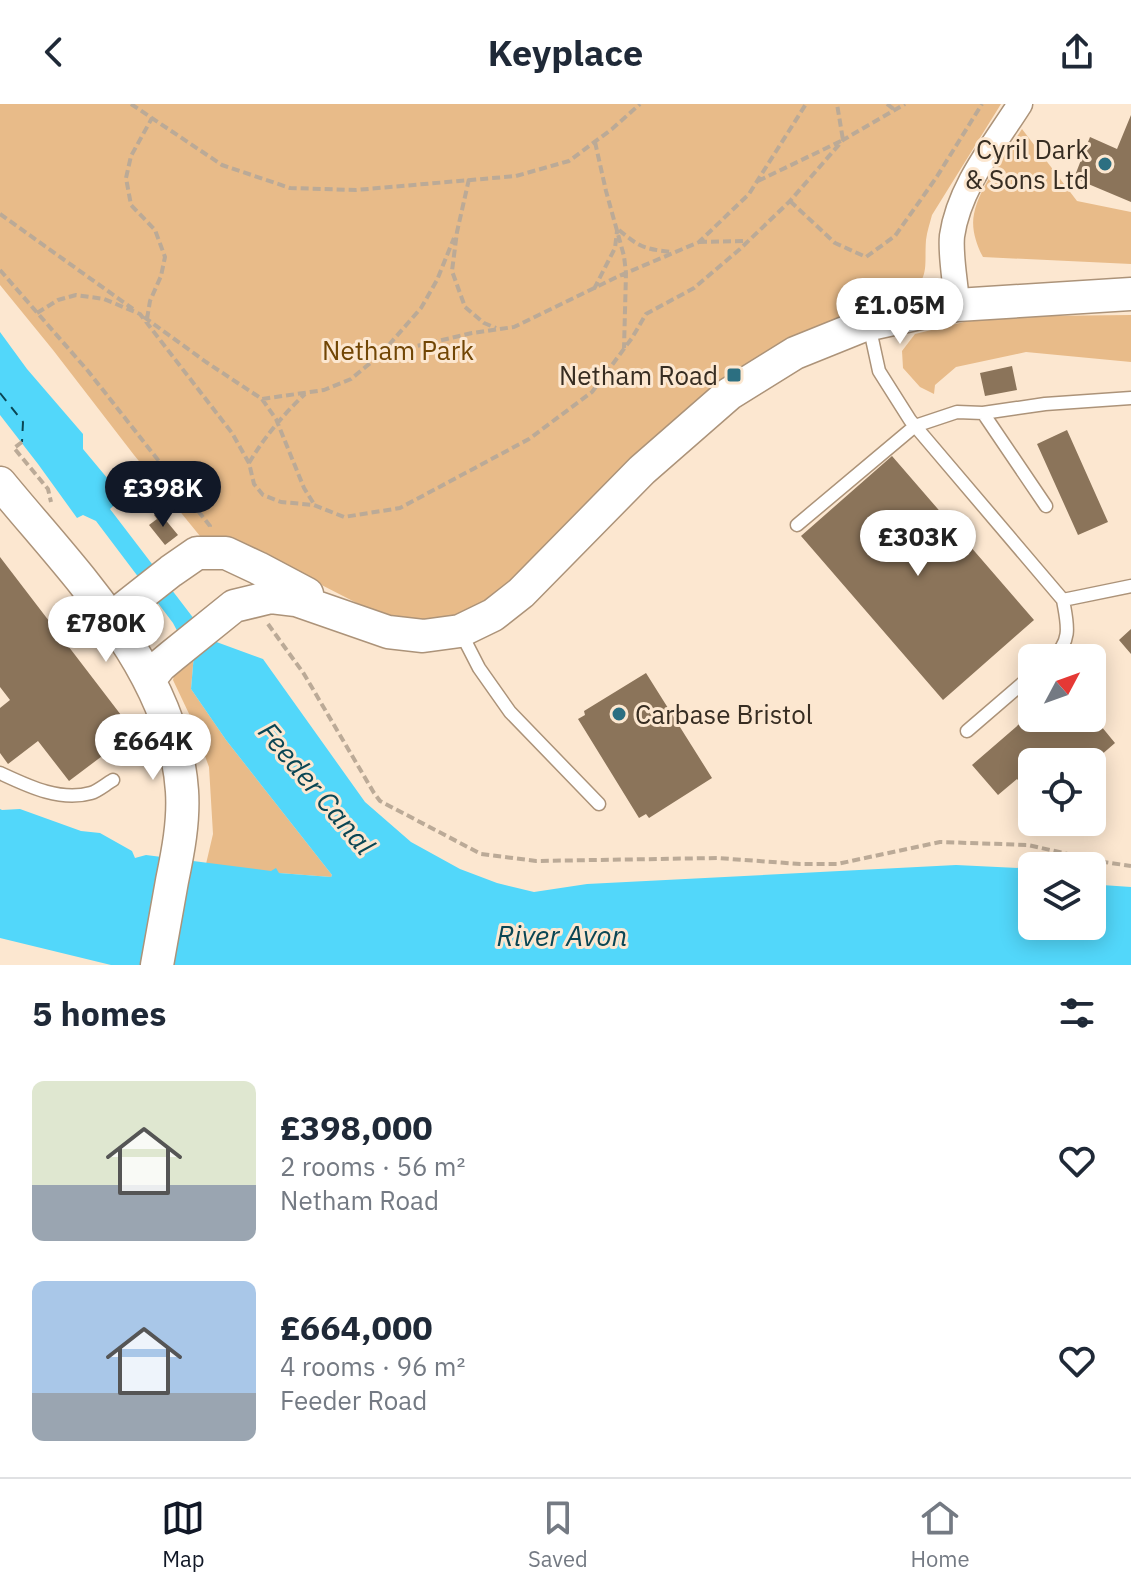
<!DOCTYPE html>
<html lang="en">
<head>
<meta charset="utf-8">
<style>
  :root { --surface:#fff; --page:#f2f2f3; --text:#1f2937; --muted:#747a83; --line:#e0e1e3; --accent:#111827 }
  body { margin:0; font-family:"IBM Plex Sans",sans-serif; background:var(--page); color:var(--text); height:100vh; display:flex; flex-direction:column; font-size:30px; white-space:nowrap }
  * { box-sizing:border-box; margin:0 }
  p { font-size:26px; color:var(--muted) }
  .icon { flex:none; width:44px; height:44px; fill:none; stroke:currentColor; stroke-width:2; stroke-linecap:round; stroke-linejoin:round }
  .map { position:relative; height:861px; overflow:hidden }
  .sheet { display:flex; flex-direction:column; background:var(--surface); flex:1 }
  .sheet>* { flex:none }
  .needle { width:52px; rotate:49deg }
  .fabs { position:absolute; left:1018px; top:540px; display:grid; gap:16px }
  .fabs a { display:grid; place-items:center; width:88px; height:88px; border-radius:12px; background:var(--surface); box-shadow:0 4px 20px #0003; font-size:40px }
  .price { position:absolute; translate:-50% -68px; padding:0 18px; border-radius:28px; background:#fff; color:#222; font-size:26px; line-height:52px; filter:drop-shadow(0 2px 4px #0008) }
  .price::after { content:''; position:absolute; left:50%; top:48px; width:24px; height:18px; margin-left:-12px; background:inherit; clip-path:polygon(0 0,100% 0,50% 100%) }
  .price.selected { background:var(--accent); color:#fff }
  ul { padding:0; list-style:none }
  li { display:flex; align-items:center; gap:24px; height:200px; padding:0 32px }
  li span { display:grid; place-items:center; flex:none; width:224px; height:160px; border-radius:12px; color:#555 }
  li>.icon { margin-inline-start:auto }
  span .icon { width:96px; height:96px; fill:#fffc; stroke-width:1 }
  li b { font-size:34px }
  h2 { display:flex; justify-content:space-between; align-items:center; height:96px; padding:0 32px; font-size:34px }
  header { display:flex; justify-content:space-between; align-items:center; height:104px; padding:0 32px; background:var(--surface); font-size:36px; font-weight:800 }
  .menu { display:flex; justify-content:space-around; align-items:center; height:112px; border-top:2px solid var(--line); background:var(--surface); font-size:22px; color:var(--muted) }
  .menu a { display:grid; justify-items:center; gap:4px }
  .menu .selected { color:var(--accent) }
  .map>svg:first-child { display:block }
  .green { fill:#e8bb89 }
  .water { fill:#52d7fa }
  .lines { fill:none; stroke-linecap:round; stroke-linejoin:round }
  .ferry { stroke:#0a4654; stroke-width:2; stroke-dasharray:10 8; stroke-linecap:butt }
  .building { fill:#8b745a }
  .service-casing { stroke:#ac9379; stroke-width:15 }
  .minor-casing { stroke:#ac9379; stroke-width:27 }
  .tertiary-casing { stroke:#ac9379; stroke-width:35 }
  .path { stroke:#bbaa97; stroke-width:4; stroke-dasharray:8 4; stroke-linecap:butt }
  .service { stroke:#fff; stroke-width:12 }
  .minor { stroke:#fff; stroke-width:24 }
  .tertiary { stroke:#fff; stroke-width:32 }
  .poi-dot { fill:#2c6f81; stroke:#fce7d0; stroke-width:3 }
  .labels { text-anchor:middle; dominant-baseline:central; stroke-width:6; stroke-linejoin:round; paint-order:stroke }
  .poi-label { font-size:26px; fill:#372d22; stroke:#fce7d0; text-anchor:end }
  .park-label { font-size:26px; fill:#714605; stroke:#fce7d0 }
  .water-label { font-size:28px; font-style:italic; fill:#0a4654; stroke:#fce7d0 }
</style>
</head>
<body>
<header><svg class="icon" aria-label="back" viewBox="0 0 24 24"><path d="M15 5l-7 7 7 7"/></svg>Keyplace<svg class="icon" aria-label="share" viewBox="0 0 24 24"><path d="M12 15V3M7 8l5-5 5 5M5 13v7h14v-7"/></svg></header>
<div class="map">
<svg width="1131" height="861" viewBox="0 0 1131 861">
  <rect width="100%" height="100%" fill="#fce7d0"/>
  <path class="green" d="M0 0H1001L932 111C930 119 927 127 926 136 924 162 931 176 905 192L824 222 752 256 683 311 507 487 460 514 426 521 386 514 265 452 204 437 134 351 53 246 0 181Z
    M1022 25 1077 97 1131 108V160L983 153C976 140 971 124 974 110 980 81 1006 50 1022 25Z
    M1131 211V258L1026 248 956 263 935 281 934 290 920 283 903 264 902 247 915 230 968 217 1040 212Z
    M194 550 191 585 226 636 332 771 331 773 279 769 206 760 213 730 209 663 191 614 173 576 176 564Z"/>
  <path class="water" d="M0 228 27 265 83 330V345L123 393 110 405 204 528 211 536 263 555 365 698 411 738 460 765 497 779 534 788 587 780 956 761 1020 764 1032 770V822H1092V786L1102 781 1131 783V861H111L0 834V705L2 706 20 705 81 727 100 729 132 747 135 754 146 751 271 767 276 764 279 769 331 773 332 771 226 636 191 585 194 550 182 536 173 519 96 417 83 411 77 414 38 360 0 311Z"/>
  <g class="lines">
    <path class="ferry" d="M0 289 23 318 22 338"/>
  </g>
  <path class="building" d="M1131 11V98L1074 74 1090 33 1117 45Z
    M1012 262 1017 286 985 292 980 269Z
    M1067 326 1108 418 1078 431 1037 340Z
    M892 352 1034 516 943 596 801 432Z
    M159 408 178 431 165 441 149 421 157 415 154 411Z
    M0 453 134 628 69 677 38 637 8 660 0 649V604L10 596 0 583Z
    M1131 525V550L1119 536Z
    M646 569 712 674 649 714 646 710 639 714 578 615 585 611 584 607Z
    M1032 609V614H1092V611L1115 639 1093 658H1032V692L1017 675 998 691 972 661Z"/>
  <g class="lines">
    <defs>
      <path id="service" d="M869 221 879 267 910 316 1063 496C1067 519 1073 537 1052 554
        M983 309 1046 402
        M797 421 915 322 957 308 983 309 1045 300 1131 294
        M1063 496 1131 482
        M460 527 479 564 510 608 599 700
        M967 627 1032 571
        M0 669C28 682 60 698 91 689 98 687 106 680 113 676"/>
      <path id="minor" d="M957 201C956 180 950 152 952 132 959 83 994 41 1020 0"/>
      <path id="tertiary" d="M0 379C73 468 174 566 182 687 184 717 178 748 172 777 167 805 162 833 157 861
        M110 515 171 467 197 449H226L258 464 307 490
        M149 576 160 562 172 552 234 502 271 493 296 496 388 528 423 532 460 527 493 511 521 489 642 366 729 290 795 249 862 222 957 201 1131 190"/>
    </defs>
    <use href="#service" class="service-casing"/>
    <use href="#minor" class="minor-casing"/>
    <use href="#tertiary" class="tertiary-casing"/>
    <path class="path" d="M131 0 222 61 290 84 356 86 516 72 569 57 612 25 640 0
      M887 0 895 6
      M595 38 606 87 624 152 626 169 624 244
      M469 75 457 128 452 167 465 203 484 219 496 224
      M758 77 843 36 837 0
      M790 97 835 139 866 153 895 132 936 74 982 0
      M0 110 133 205
      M619 126C639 143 645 145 671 148
      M699 138 746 137
      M0 166 88 267 210 422V424
      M594 185 615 144 617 127
      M37 209 58 196 76 191 104 195 140 210 232 329 249 359 254 380 263 391 281 398 314 401 344 413 400 404 529 335 592 288 632 234 646 210 694 184 740 145 790 97 843 36 905 0
      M144 213 206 258 262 295 324 286 351 275 380 251 404 245 472 229 514 223 619 172 699 138 749 90 806 0
      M147 215 150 197 161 172 165 153 155 126 131 101 126 74 131 52 152 14
      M381 250 421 204 437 176 454 134
      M262 295 276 315 304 384 314 400
      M22 338 14 344 48 385 51 398
      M249 359C265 332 283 311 305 290
      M268 520 304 570 374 689 380 697 481 750 536 757 717 754 800 760H837L940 738 1028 741 1104 758 1131 762"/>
    <use href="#service" class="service"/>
    <use href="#minor" class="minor"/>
    <use href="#tertiary" class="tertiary"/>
  </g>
  <g class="poi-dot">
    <circle cx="1105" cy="60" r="8"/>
    <rect x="726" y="263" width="16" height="16" rx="4"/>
    <circle cx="619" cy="610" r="8"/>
  </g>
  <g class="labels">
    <g class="poi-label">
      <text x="1089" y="45">Cyril Dark<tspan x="1089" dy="30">&amp; Sons Ltd</tspan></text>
      <text x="718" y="271">Netham Road</text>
      <text x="635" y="610" text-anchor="start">Carbase Bristol</text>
    </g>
    <g class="park-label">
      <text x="398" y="246">Netham Park</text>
    </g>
    <g class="water-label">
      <text transform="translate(317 684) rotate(50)">Feeder Canal</text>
      <text x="562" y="831">River Avon</text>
    </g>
  </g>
</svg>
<div class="fabs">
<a><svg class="needle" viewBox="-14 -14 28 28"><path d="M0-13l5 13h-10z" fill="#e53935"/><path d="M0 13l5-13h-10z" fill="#747a83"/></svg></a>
<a><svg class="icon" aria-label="locate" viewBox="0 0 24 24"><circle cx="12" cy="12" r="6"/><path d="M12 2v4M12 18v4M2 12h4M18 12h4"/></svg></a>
<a><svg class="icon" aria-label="layers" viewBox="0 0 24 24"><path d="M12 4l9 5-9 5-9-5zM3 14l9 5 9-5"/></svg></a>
</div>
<b class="price" style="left:900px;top:242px">£1.05M</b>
<b class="price selected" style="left:163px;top:425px">£398K</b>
<b class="price" style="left:918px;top:474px">£303K</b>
<b class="price" style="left:106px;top:560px">£780K</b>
<b class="price" style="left:153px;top:678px">£664K</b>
</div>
<section class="sheet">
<h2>5 homes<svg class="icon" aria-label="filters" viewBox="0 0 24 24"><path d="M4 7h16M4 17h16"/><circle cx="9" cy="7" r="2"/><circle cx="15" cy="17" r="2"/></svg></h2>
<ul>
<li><span style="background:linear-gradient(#dfe7d0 65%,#9aa5b1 0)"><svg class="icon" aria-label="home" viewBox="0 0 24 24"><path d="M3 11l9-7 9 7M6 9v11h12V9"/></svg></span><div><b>£398,000</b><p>2 rooms · 56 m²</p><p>Netham Road</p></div><svg class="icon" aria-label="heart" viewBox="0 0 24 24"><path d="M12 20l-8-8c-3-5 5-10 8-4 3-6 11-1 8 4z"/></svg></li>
<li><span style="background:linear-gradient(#a9c7e8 70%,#9aa5b1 0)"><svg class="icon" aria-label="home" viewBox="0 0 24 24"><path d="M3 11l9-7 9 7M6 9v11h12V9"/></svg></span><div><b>£664,000</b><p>4 rooms · 96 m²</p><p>Feeder Road</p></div><svg class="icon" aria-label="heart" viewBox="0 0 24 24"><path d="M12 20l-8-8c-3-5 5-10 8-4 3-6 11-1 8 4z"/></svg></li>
</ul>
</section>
<nav class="menu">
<a class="selected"><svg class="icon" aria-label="map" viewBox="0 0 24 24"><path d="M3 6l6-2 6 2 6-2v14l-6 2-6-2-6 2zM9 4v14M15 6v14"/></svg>Map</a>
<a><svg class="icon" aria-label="saved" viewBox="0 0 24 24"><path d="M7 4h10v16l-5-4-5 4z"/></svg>Saved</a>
<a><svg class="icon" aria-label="home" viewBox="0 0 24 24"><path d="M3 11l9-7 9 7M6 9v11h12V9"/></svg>Home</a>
</nav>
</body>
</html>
